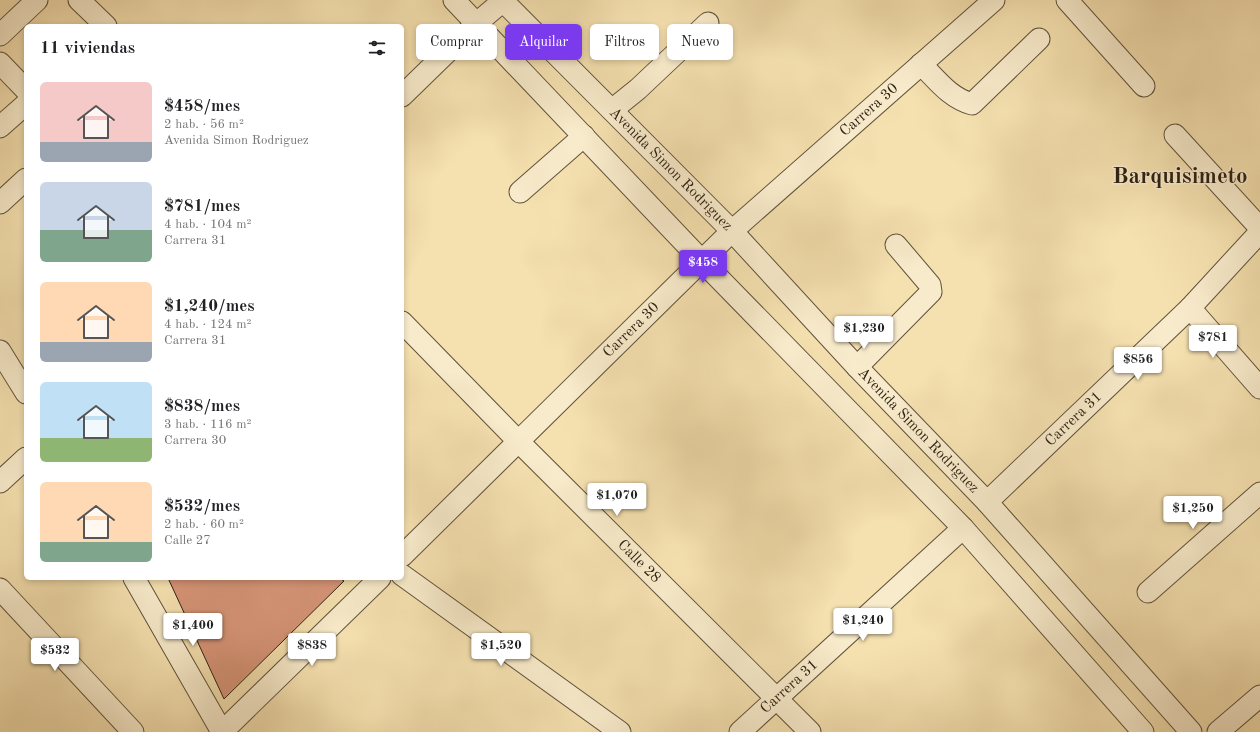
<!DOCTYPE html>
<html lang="es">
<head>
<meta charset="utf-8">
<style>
  :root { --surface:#fff; --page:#f2f2f2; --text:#202124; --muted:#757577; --accent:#7c3aed }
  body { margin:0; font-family:"Old Standard TT",serif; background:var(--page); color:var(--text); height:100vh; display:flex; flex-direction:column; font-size:15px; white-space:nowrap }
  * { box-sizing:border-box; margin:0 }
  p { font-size:13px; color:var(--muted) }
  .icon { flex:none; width:22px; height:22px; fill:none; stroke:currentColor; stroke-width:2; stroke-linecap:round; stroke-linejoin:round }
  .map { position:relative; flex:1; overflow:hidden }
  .details { position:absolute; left:24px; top:24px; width:380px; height:556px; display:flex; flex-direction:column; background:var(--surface); border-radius:6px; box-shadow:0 2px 6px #0003 }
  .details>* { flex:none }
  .guide { position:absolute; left:416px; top:24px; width:380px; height:36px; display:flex; gap:8px }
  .price { position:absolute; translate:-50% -34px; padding:0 9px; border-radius:4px; background:#fff; color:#222; font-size:13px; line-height:26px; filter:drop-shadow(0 1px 2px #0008) }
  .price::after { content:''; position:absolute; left:50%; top:24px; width:12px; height:9px; margin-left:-6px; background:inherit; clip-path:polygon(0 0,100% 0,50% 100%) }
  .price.on { background:var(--accent); color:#fff }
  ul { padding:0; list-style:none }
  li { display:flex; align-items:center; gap:12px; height:100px; padding:0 16px }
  li span { display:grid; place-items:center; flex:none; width:112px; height:80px; border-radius:6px; color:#555 }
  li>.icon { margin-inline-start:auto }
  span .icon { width:48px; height:48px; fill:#fffc; stroke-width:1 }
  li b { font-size:17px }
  h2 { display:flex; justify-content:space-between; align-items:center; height:48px; padding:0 16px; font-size:17px }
  .pill { padding:0 14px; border-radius:6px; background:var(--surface); box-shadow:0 2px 6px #0003; font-size:14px; line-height:36px }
  .pill.on { background:var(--accent); color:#fff }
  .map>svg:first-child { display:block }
  .building { fill:#d69477; stroke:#2e2214 }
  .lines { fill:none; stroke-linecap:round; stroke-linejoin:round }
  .minor-casing { stroke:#60523b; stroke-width:23 }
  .minor { stroke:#f8ebcb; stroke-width:21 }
  .labels { text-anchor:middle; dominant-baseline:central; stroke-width:3; stroke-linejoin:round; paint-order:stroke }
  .street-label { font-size:15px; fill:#2e2214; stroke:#f8ebcb }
  .town-label { font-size:23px; font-weight:bold; fill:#2e2214; stroke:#f8ebcb }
</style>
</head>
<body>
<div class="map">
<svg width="1260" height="732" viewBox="0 0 1260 732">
  <rect width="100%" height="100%" fill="#f5e0af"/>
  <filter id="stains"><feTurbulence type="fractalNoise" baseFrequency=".005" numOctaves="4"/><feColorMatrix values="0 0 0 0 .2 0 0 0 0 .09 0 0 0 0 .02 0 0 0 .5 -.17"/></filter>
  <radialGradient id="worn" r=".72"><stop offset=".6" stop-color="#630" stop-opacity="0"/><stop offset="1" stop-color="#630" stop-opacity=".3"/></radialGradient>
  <path class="building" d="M168 578H339L344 581 224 699Z"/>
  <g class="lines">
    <defs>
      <g id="minor">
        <path d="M79 0 106 26"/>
        <path d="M454 0 702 261 963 528 1143 732"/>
        <path id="s1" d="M502 0 732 231 857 367 987 502 1191 732"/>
        <path d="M1067 0 1144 86"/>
        <path d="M0 35 37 0"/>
        <path d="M0 63 26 90"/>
        <path d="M921 64C937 80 950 98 972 104L1039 39"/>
        <path d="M402 96 477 23 504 0"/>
        <path d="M612 110 638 89 708 23"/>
        <path d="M0 127 26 104"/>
        <path d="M1175 135 1260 228"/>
        <path d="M520 192 584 136"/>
        <path d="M0 203 26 179"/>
        <path d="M1190 308 1260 388"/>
        <path id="s2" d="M402 322 519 442 810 732"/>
        <path d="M0 351 26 393"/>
        <path d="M857 367 931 292 930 285 896 245"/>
        <path d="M0 482 26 458"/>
        <path id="s3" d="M987 502 1190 308 1260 232"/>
        <path id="s4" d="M402 556 732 231 994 0"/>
        <path d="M402 575 620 732"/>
        <path d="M134 578 222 732"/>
        <path d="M0 589 133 732"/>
        <path d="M1148 592 1260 493"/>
        <path d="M222 732 380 578"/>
        <path id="s5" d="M740 732 963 528"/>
        <path d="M1218 732 1260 696"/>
      </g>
    </defs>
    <use href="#minor" class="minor-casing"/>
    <use href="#minor" class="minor"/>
  </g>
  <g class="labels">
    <g class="street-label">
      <text stroke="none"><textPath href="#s4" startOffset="646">Carrera 30</textPath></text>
      <text stroke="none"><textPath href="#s1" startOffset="239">Avenida Simon Rodriguez</textPath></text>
      <text stroke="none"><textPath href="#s4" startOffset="322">Carrera 30</textPath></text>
      <text stroke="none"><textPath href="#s3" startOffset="120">Carrera 31</textPath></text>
      <text stroke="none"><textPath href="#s1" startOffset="599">Avenida Simon Rodriguez</textPath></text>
      <text stroke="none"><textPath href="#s2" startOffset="337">Calle 28</textPath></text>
      <text stroke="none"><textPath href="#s5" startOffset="67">Carrera 31</textPath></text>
    </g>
    <g class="town-label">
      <text x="1180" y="176">Barquisimeto</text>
    </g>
  </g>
  <rect width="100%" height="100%" filter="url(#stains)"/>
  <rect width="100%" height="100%" fill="url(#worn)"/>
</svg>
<b class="price on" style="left:703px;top:284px">$458</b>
<b class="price" style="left:864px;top:350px">$1,230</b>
<b class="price" style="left:1213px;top:359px">$781</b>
<b class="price" style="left:1138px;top:381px">$856</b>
<b class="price" style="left:617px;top:517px">$1,070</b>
<b class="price" style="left:1193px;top:530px">$1,250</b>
<b class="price" style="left:863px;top:642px">$1,240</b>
<b class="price" style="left:193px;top:647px">$1,400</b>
<b class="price" style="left:312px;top:667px">$838</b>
<b class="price" style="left:501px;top:667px">$1,520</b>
<b class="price" style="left:55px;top:672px">$532</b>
<div class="guide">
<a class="pill">Comprar</a>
<a class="pill on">Alquilar</a>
<a class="pill">Filtros</a>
<a class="pill">Nuevo</a>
</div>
<section class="details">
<h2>11 viviendas<svg class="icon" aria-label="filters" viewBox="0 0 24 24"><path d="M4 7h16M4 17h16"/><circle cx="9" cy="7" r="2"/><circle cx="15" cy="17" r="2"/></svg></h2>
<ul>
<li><span style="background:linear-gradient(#f6c9c9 75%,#9aa5b1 0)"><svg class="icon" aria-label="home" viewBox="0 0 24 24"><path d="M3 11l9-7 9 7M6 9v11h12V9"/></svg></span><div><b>$458/mes</b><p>2 hab. · 56 m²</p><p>Avenida Simon Rodriguez</p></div></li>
<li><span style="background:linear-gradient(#c9d6e8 60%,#7fa58c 0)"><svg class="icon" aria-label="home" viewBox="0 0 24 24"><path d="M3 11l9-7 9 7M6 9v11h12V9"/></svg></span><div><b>$781/mes</b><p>4 hab. · 104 m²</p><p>Carrera 31</p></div></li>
<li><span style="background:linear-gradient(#ffd9b3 75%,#9aa5b1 0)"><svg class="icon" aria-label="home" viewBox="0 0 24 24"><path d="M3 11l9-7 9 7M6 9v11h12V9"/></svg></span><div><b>$1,240/mes</b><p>4 hab. · 124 m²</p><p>Carrera 31</p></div></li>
<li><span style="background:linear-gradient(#bfe0f5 70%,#8fb573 0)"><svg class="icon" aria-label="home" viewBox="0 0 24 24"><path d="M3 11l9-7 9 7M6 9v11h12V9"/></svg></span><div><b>$838/mes</b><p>3 hab. · 116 m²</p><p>Carrera 30</p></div></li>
<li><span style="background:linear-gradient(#ffd9b3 75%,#7fa58c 0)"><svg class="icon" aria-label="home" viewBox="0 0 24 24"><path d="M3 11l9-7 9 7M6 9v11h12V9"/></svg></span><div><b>$532/mes</b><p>2 hab. · 60 m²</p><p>Calle 27</p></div></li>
</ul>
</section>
</div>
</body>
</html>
